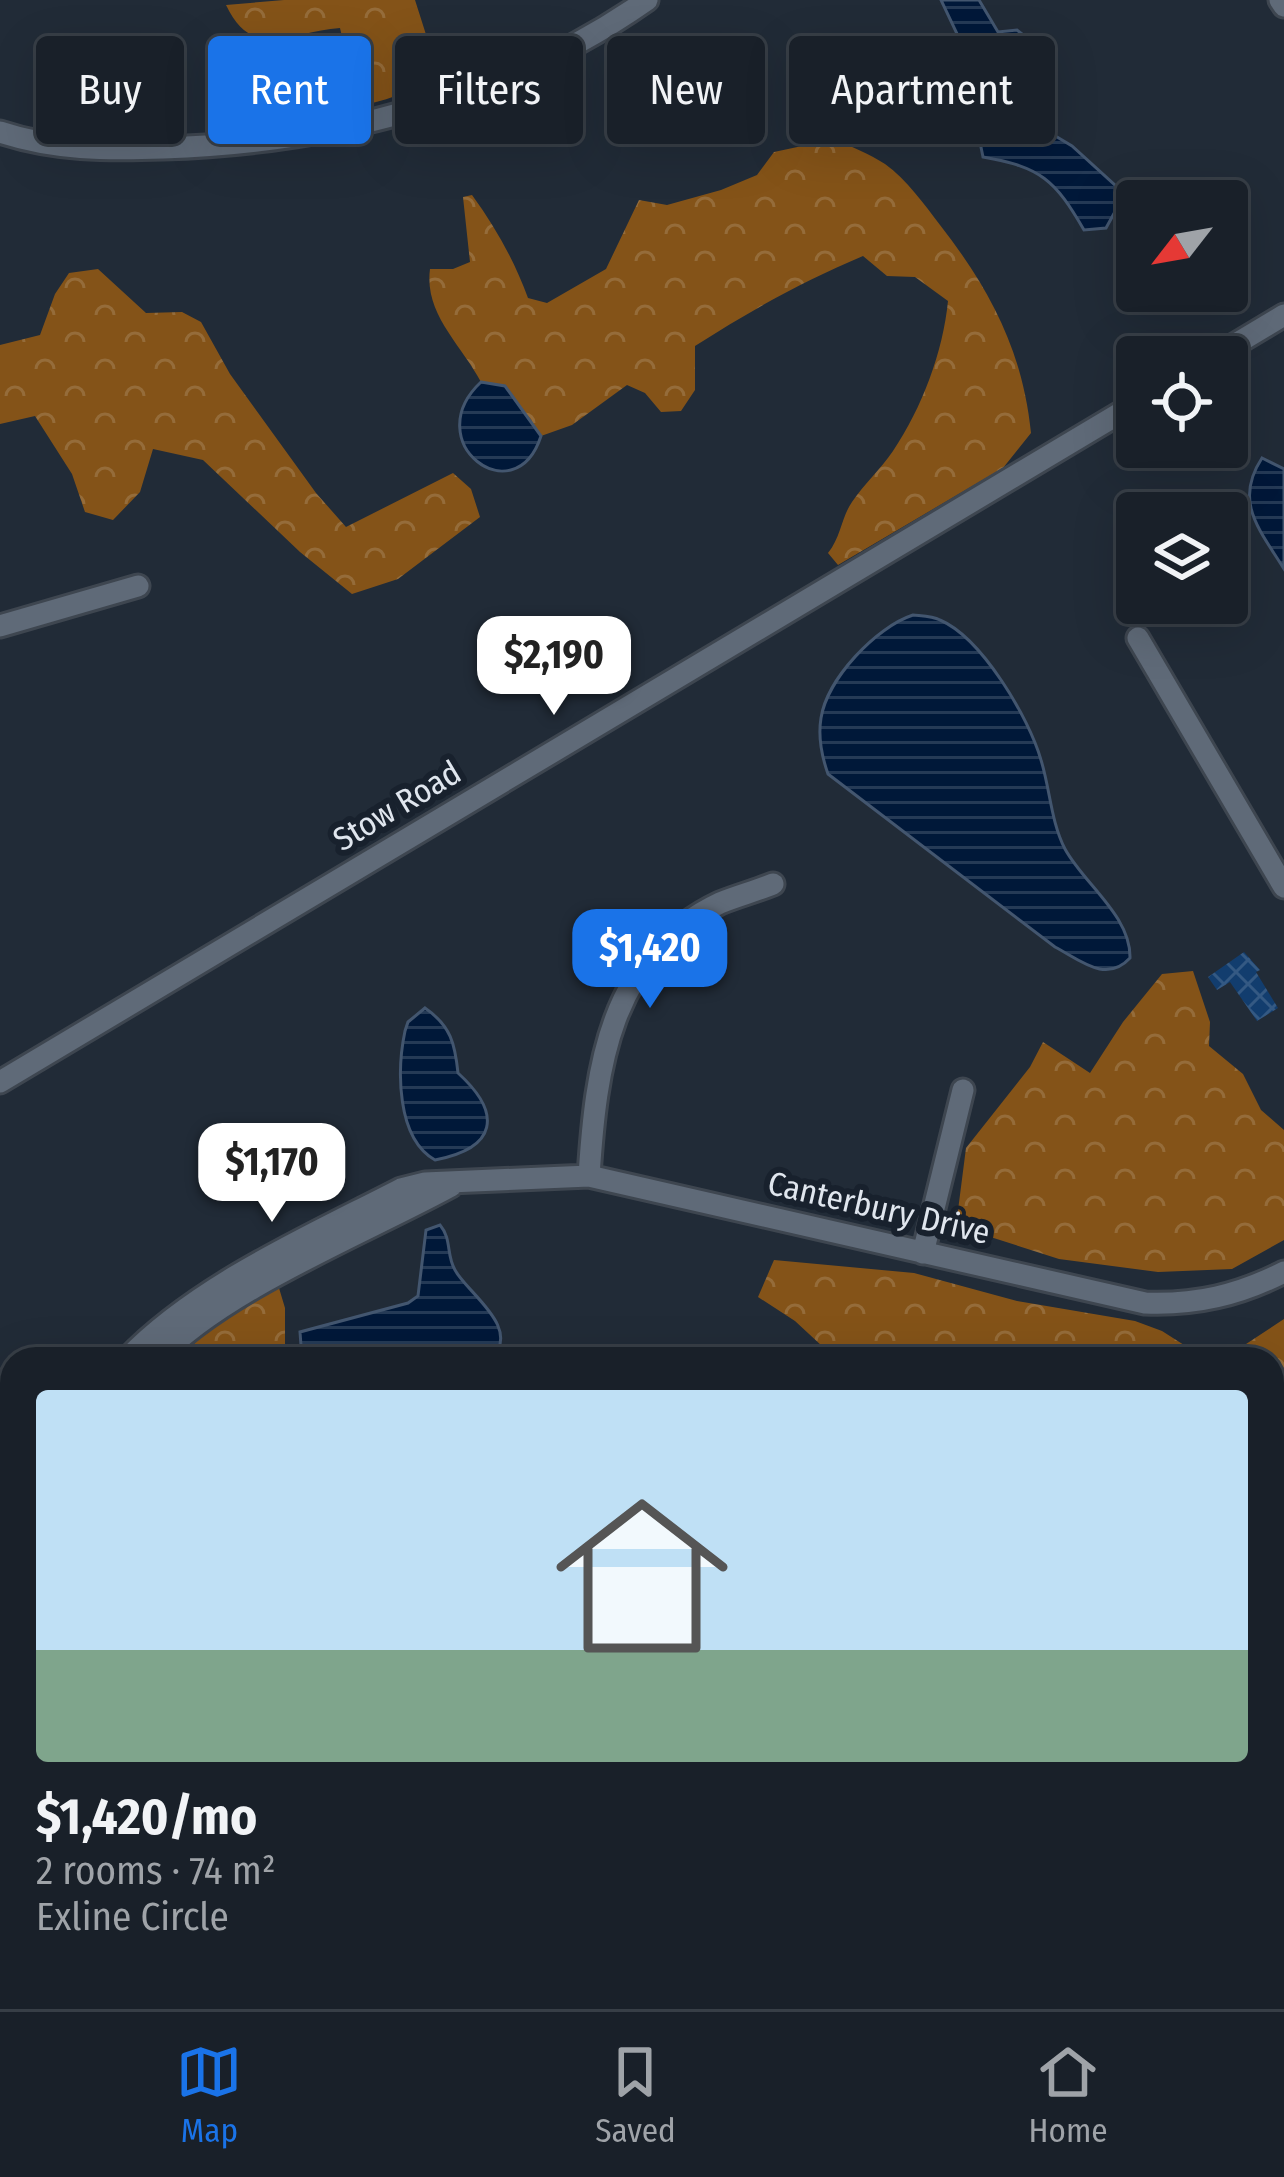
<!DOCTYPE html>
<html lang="en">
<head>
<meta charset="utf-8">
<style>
  :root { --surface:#192029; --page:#262d35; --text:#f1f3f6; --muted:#9fa3a8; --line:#373e46; --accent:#1a73e8 }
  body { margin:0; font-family:"Fira Sans Condensed",sans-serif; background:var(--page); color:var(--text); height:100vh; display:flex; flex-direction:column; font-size:45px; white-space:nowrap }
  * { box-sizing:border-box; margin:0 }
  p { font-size:39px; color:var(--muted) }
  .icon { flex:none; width:66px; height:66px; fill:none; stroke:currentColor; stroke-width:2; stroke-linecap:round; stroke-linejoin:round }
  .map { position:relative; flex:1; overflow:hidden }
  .panel { position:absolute; left:0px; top:1347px; width:1284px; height:663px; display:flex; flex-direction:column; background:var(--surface); border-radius:36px 36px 0 0; box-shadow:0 12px 48px #0002,0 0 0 3px var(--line) }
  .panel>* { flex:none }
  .banner { position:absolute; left:36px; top:36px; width:1212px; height:108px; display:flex; gap:24px }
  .needle { width:78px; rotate:239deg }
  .controls { position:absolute; left:1116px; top:180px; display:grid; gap:24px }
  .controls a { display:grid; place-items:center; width:132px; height:132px; border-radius:12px; background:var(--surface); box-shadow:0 12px 48px #0002,0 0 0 3px var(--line); font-size:60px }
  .price { position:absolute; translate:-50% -102px; padding:0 27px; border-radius:24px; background:#fff; color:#222; font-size:39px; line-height:78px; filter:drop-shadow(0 3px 6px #0008) }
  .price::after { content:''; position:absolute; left:50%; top:72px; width:36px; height:27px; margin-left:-18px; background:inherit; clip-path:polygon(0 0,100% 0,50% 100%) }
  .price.active { background:var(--accent); color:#fff }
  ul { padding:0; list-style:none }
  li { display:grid; align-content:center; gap:24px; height:636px; padding:0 36px }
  li span { display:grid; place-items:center; height:372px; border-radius:12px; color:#555 }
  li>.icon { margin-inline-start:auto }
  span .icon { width:216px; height:216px; fill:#fffc; stroke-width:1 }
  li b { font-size:51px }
  .tag { padding:0 42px; border-radius:12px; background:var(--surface); box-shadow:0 12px 48px #0002,0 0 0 3px var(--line); font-size:42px; line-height:108px }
  .tag.active { background:var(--accent); color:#fff }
  .dock { display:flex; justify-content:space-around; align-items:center; height:168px; border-top:3px solid var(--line); background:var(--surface); font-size:33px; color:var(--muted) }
  .dock a { display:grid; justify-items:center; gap:6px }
  .dock .active { color:var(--accent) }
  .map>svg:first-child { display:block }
  .grass { fill:url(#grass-tufts) }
  .forest { fill:url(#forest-crowns) }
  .water { fill:url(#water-rules); stroke:#43566f; stroke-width:3 }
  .building { fill:url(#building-cross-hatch) }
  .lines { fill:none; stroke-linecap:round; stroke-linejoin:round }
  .minor-casing { stroke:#3e4650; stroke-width:27 }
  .major-casing { stroke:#3e4650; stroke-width:33 }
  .minor { stroke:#5f6a78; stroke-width:21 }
  .major { stroke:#bb8d56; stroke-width:27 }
  .labels { text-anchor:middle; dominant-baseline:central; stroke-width:12; stroke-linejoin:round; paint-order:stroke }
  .street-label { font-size:33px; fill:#e0e6ee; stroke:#18212d }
</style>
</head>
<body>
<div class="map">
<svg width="1284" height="2009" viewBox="0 0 1284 2009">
  <defs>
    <pattern id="grass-tufts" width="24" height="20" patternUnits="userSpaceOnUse" patternTransform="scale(3)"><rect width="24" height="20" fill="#6c4311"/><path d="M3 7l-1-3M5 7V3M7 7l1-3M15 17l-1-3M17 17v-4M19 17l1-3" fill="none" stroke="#815e34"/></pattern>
    <pattern id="forest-crowns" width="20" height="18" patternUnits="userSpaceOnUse" patternTransform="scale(3)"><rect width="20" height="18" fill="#845318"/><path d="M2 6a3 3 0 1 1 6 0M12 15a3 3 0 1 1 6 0" fill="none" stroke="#956c3a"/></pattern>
    <pattern id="water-rules" width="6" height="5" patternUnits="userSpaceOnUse" patternTransform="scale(3)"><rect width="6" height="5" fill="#001839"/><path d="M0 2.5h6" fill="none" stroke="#253a56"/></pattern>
    <pattern id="building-cross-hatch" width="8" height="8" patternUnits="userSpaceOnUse" patternTransform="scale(3)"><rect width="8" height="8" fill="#123d6e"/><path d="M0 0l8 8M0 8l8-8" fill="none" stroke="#345983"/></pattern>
  </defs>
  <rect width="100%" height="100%" fill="#212b37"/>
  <path class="grass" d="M12 1595V1998H185L165 2009H0V1602Z"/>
  <path class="forest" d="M284 0H415L436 66C430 73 424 82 416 86 385 106 312 116 276 116L246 87 243 50 253 46 279 67 309 64 344 45 340 28C291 31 253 62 226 5Z
    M835 139C851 147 870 154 885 164 907 180 924 204 940 225 990 289 1023 352 1031 433L1003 468 838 565 828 553C841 537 841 518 852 502 864 484 881 469 893 451 922 408 943 352 948 301L915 277 887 276 863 256C803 281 750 311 695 346V390L681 411 661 412 645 393 627 385 572 425 541 436 505 386 481 382C461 344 424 314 430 269H453L470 262 463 197 472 195C496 228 514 260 528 298L547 303 606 269 639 200 667 205 721 190 757 175 774 152Z
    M98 269 146 313 182 312 201 322 230 374 316 493 346 527 453 473 471 489 480 517 398 579 352 594 300 552 203 460 153 449 140 492 113 520 85 512 72 474 35 416 0 424V345L40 335 55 294 69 273Z
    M1193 971 1210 1022 1209 1046 1243 1074 1261 1110 1284 1130V1240L1232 1269 1158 1272 1059 1259 956 1226 966 1148 1030 1067 1043 1042 1090 1073 1123 1022 1162 974Z
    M774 1260 914 1273 1017 1301 1135 1321 1162 1331 1195 1352V1359H836L795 1321 758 1297Z
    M279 1288 285 1308V1359H200L193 1340 221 1320Z
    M1284 1319V1424L1272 1401V1359H1250L1243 1346Z
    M1272 1487H1284V1941L1272 1921Z
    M346 1998H529L526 2009H351Z"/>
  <path class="water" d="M941 0H979L998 32 1017 30 1032 42 1039 60 1042 115 1052 134 1072 146 1117 187V208L1106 228 1084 230C1055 180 1041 167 983 157L972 103 977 76Z
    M481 382 505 386 541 436C515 516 417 442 481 382Z
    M1262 458 1284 469V569C1260 530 1233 502 1262 458Z
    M913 615C921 616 932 616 940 620 982 638 1029 718 1041 760 1050 789 1051 822 1065 849 1084 884 1131 916 1130 958 1106 984 1080 960 1055 947L828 774C822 757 818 736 821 718 827 679 876 627 913 615Z
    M425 1008C451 1026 455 1044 458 1073 503 1114 497 1148 435 1160 396 1138 397 1069 405 1031L408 1022Z
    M440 1225C452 1239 446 1255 455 1270 467 1293 523 1328 491 1359H441L429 1355 422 1359H302L300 1332 408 1303 418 1296 426 1230Z"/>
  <path class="building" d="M1244 952 1260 970 1256 972 1278 1008 1257 1021 1230 982 1217 990 1208 977Z
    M1284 1719V1786L1272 1788V1721Z
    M1032 1998H1074L1066 2002 1071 2009H1039Z"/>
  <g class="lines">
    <defs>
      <path id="minor" d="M1280 0 1284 6
        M0 132C54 150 107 150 163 148 332 143 506 99 647 0
        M1214 357 1284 315
        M0 626 138 586
        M1138 638 1284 887
        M0 1082 1137 403
        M589 1176C596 1068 609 956 720 903 737 896 756 891 773 884
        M923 1253 963 1090
        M127 1359C198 1285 310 1236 401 1189L425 1183 589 1176 1145 1303C1196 1305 1239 1295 1284 1272
        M158 1359C222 1290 365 1233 451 1186
        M909 2009 927 1998"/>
      <path id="major" d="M0 1486 12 1506
        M304 1998 311 2009"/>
    </defs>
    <use href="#minor" class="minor-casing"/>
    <use href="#major" class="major-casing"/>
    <use href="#minor" class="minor"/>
    <use href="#major" class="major"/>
  </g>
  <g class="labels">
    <g class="street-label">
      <text transform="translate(397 806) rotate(-31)">Stow Road</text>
      <text transform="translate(879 1208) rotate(13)">Canterbury Drive</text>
    </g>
  </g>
</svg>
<div class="controls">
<a><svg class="needle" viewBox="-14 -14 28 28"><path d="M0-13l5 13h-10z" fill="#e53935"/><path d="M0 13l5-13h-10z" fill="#9fa3a8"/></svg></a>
<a><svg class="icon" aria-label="locate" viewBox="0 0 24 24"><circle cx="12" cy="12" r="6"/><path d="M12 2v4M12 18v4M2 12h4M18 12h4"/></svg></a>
<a><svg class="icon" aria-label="layers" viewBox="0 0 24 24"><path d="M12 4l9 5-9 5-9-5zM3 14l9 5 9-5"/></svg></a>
</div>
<b class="price" style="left:554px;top:718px">$2,190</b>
<b class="price active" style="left:650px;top:1011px">$1,420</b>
<b class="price" style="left:272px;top:1225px">$1,170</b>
<div class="banner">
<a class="tag">Buy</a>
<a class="tag active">Rent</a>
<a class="tag">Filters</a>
<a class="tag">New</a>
<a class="tag">Apartment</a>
</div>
<section class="panel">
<ul>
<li><span style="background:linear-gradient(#bfe0f5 70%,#7fa58c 0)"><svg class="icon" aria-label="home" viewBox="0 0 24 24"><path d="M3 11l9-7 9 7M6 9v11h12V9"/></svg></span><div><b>$1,420/mo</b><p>2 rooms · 74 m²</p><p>Exline Circle</p></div></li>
</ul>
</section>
</div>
<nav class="dock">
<a class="active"><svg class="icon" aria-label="map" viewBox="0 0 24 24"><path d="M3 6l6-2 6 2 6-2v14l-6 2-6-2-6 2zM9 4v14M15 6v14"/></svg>Map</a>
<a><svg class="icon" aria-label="saved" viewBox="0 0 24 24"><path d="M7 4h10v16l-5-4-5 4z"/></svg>Saved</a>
<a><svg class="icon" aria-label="home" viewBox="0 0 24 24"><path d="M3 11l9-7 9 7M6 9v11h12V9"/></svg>Home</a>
</nav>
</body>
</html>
